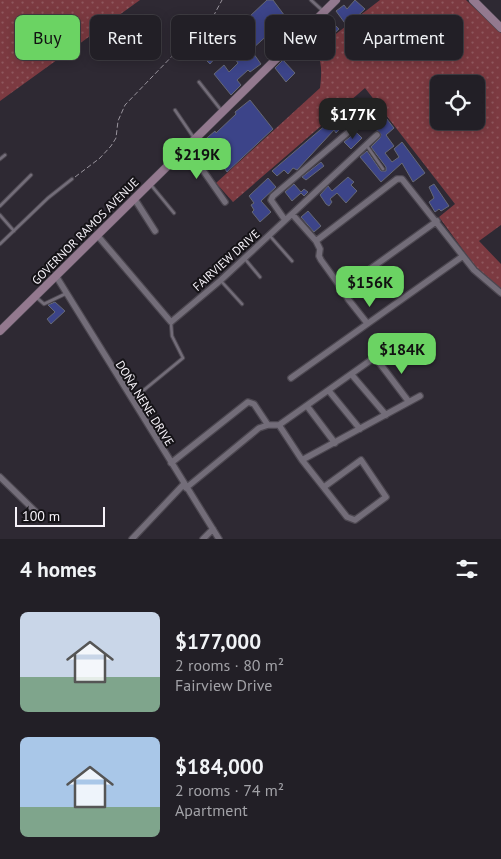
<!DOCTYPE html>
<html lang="en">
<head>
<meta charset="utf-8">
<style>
  :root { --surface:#221f26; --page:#2e2c32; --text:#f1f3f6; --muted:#a2a2a7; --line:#3f3d43; --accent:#6bd363 }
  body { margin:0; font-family:"PT Sans",sans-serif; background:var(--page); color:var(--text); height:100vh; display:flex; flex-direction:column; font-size:19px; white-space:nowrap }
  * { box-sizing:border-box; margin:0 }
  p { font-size:16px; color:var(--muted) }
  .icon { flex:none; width:28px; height:28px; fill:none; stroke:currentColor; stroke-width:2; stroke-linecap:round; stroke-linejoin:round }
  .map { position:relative; height:539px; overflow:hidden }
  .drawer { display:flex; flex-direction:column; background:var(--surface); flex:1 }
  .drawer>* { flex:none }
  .banner { position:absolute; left:15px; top:15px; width:471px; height:45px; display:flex; gap:10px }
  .tools { position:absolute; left:430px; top:75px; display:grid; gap:10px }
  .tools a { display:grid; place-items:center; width:55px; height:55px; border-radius:8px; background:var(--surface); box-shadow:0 2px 12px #0003,0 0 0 1px var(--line); font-size:25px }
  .scale { position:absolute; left:15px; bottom:12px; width:90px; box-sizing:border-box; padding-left:5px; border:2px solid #f6f2f9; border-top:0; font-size:14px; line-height:18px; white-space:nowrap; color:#f6f2f9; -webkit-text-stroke:4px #151317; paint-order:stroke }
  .price { position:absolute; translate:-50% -42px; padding:0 11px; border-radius:10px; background:var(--accent); color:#111; font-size:16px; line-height:32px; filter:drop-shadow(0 1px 2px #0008) }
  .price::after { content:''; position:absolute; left:50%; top:30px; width:15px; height:11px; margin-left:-8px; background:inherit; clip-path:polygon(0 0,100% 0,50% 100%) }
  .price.on { background:#222; color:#fff }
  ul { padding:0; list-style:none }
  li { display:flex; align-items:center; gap:15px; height:125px; padding:0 20px }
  li span { display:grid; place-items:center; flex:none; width:140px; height:100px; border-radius:8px; color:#555 }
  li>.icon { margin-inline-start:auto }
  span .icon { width:60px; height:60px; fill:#fffc; stroke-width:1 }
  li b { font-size:21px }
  h2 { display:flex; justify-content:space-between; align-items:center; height:60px; padding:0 20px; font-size:21px }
  .tag { padding:0 18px; border-radius:8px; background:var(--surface); box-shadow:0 2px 12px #0003,0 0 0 1px var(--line); font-size:18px; line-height:45px }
  .tag.on { background:var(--accent); color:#111 }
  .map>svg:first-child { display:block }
  .grass { fill:url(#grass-dots); fill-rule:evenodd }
  .building { fill:#3c4489; stroke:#656875 }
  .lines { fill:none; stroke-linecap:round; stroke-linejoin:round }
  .lane-casing { stroke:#4c4750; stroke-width:4.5 }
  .street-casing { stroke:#4c4750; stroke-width:8 }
  .secondary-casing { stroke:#4c4750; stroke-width:9 }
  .path { stroke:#98939c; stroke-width:1; stroke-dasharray:5 2.5; stroke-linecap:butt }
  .lane { stroke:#736d79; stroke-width:2.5 }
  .street { stroke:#736d79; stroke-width:5.5 }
  .secondary { stroke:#93798f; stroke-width:8 }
  .labels { text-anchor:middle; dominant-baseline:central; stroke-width:4; stroke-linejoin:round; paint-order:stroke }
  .street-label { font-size:12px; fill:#f6f2f9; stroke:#151317 }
</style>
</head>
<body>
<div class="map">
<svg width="501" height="539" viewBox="0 0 501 539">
  <defs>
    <pattern id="grass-dots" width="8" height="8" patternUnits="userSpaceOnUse" patternTransform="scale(1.25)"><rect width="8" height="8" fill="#7c3a41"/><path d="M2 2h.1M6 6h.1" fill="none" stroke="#8f575d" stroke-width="1.8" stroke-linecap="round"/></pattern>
  </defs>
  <rect width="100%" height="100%" fill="#2e2933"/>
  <path class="grass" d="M0 0H140L0 101Z
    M380 0H466L501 33V225L479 241 501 264V289L477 269 439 217 455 204 365 88 233 202 216 183 320 88C323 63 321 53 304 35L316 24 328 40ZM439 84H476V121H439Z"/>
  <path class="building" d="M267 0H273L296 31 283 43 277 33 285 26 279 18 269 27 272 31 251 50 261 64 250 72 248 70 237 80 241 85 231 95 214 74 224 65 229 72 238 63 228 49 237 42 231 34Z
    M355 0 365 9 347 26 336 11 344 5 347 9Z
    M329 19 339 29 330 37 321 27Z
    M216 46 222 50 210 64 205 59Z
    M283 60 295 73 286 82 275 68Z
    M250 100 273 129 227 172 210 147 199 157 194 149 215 131 216 133 236 114 235 112Z
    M355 100 358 104 355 108 360 115 343 129 341 128 336 133 334 130 297 170 293 168 288 174 284 170 277 176 272 171Z
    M379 109 394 128 386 135 394 146 385 153 392 162 399 157 394 149 402 142 425 173 413 182 402 163 381 182 360 157 367 151 381 171H386V167L371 147 380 138 381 134 368 122Z
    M356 132 362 138 351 149 344 142Z
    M321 162 324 166 306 180 302 177Z
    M348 177 354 182 351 185 357 191 346 203 337 193 330 199 332 202 329 206 326 204 320 195 328 186 332 191Z
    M268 178 276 187 261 201 271 212 260 222 252 212 254 210 251 205 254 203 249 196Z
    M294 184 301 192 304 189 308 192 304 196 301 193 292 201 285 192Z
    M434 184 449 206 441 211 439 209 435 212 429 202 434 198 429 187Z
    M308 211 321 226 314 232 301 217Z
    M55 302 65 311 51 324 47 319 55 312 48 305Z"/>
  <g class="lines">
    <defs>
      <path id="lane" d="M311 0 323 11
        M199 82 221 110
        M175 110 194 138
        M367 146 383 169
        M0 159 5 155
        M151 185 174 213
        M0 206 31 175
        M0 215 14 231
        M270 236 292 261
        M0 244 48 198 72 179
        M245 259 260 277
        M221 281 242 304
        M36 297 44 304 65 294
        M133 399 183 358 172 336 171 323"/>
      <path id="street" d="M186 146 225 202
        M134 198 155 231
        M292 214 316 241 397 179H402L474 270 501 293
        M285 220 271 200 273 196 372 112
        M97 235 171 322 221 280 377 135
        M316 241 320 249 319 256 321 260 339 285 345 287 437 221
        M56 276 219 539
        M342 287 348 299 367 323
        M352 375 386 415
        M291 378 463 256
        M329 391 360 429
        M307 406 335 443
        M279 425 302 460 347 517 355 520 386 497 361 460 324 487
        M302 460 420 396
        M171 463 248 402 254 404 268 425
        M0 477 36 512
        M186 488 259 428 268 425H279L371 360 378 361 409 402
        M132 539 184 484
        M203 539 213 529"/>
      <path id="secondary" d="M473 0 501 28
        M0 331 336 0"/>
    </defs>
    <use href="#lane" class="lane-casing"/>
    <use href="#street" class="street-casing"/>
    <use href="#secondary" class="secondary-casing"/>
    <path class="path" d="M75 177 100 158 111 146 116 138 118 121 125 105 179 49 207 28 222 0"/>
    <use href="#lane" class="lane"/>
    <use href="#street" class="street"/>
    <use href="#secondary" class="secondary"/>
  </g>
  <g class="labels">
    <g class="street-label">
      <text transform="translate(85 231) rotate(-45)">GOVERNOR RAMOS AVENUE</text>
      <text transform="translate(226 260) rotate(-42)">FAIRVIEW DRIVE</text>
      <text transform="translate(145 403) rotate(58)">DOÑA NENE DRIVE</text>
    </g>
  </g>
</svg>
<div class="tools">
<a><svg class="icon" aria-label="locate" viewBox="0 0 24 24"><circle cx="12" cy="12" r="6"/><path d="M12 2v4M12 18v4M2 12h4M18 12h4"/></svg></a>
</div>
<div class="scale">100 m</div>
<b class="price on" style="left:353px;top:140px">$177K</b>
<b class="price" style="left:197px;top:180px">$219K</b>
<b class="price" style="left:370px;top:308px">$156K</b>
<b class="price" style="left:402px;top:375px">$184K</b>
<div class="banner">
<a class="tag on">Buy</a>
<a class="tag">Rent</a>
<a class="tag">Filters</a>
<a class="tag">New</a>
<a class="tag">Apartment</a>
</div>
</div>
<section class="drawer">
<h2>4 homes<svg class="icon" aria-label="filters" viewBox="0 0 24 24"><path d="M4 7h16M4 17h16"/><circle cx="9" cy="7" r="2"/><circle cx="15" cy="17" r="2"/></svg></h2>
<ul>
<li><span style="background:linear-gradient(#c9d6e8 65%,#7fa58c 0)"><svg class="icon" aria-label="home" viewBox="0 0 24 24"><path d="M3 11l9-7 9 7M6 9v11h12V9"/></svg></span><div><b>$177,000</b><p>2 rooms · 80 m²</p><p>Fairview Drive</p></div></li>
<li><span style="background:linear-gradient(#a9c7e8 70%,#7fa58c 0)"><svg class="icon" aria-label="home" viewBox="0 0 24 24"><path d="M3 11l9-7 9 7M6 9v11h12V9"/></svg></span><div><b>$184,000</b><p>2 rooms · 74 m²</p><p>Apartment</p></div></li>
</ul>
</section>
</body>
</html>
